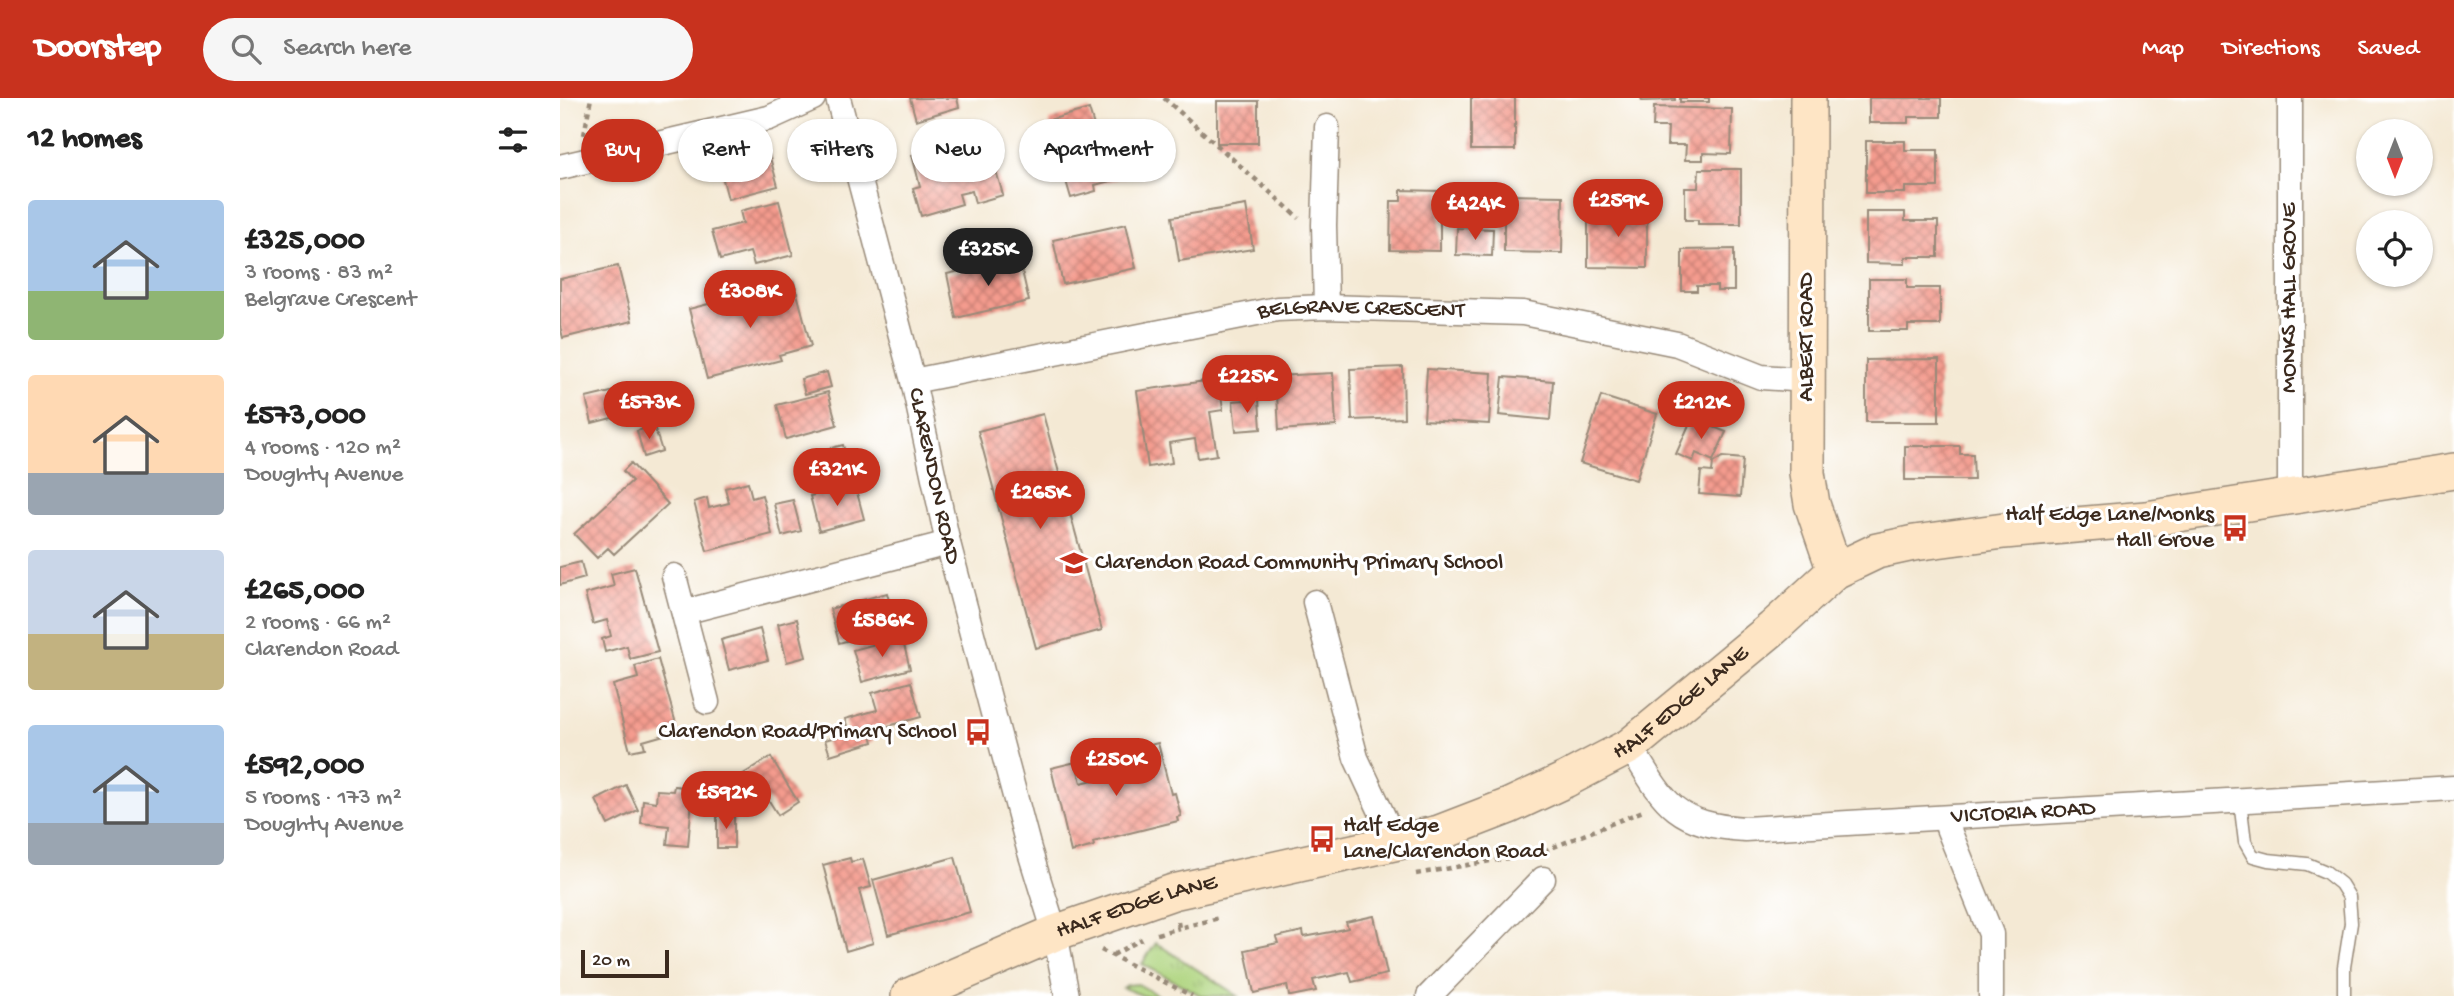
<!DOCTYPE html>
<html lang="en">
<head>
<meta charset="utf-8">
<style>
  :root { --surface:#fff; --page:#f6f6f6; --text:#222; --muted:#767676; --accent:#c8321e }
  body { margin:0; font-family:"Gochi Hand",sans-serif; background:var(--page); color:var(--text); height:100vh; display:flex; flex-direction:column; font-size:26px; white-space:nowrap }
  * { box-sizing:border-box; margin:0 }
  p { font-size:23px; color:var(--muted) }
  .icon { flex:none; width:38px; height:38px; fill:none; stroke:currentColor; stroke-width:2; stroke-linecap:round; stroke-linejoin:round }
  .map { position:relative; flex:1; overflow:hidden }
  .panel { display:flex; flex-direction:column; background:var(--surface); width:560px }
  .panel>* { flex:none }
  .top-card { position:absolute; left:21px; top:21px; width:665px; height:63px; display:flex; gap:14px }
  .needle { width:46px; rotate:180deg }
  .fabs { position:absolute; left:1796px; top:21px; display:grid; gap:14px }
  .fabs a { display:grid; place-items:center; width:77px; height:77px; border-radius:50%; background:var(--surface); box-shadow:0 2px 5px #0004; font-size:35px }
  .scale { position:absolute; left:21px; bottom:18px; width:88px; box-sizing:border-box; padding-left:7px; border:4px solid #3b2a1e; border-top:0; font-size:19px; line-height:24px; white-space:nowrap; color:#3b2a1e; -webkit-text-stroke:5px #fff; paint-order:stroke }
  .price { position:absolute; translate:-50% -60px; padding:0 16px; border-radius:24px; background:var(--accent); color:#fff; font-size:23px; line-height:46px; filter:drop-shadow(0 2px 4px #0008) }
  .price::after { content:''; position:absolute; left:50%; top:42px; width:21px; height:16px; margin-left:-10px; background:inherit; clip-path:polygon(0 0,100% 0,50% 100%) }
  .price.active { background:#222; color:#fff }
  ul { padding:0; list-style:none }
  li { display:flex; align-items:center; gap:21px; height:175px; padding:0 28px }
  li span { display:grid; place-items:center; flex:none; width:196px; height:140px; border-radius:7px; color:#555 }
  li>.icon { margin-inline-start:auto }
  span .icon { width:84px; height:84px; fill:#fffc; stroke-width:1 }
  li b { font-size:30px }
  h2 { display:flex; justify-content:space-between; align-items:center; height:84px; padding:0 28px; font-size:30px }
  .pill { padding:0 24px; border-radius:32px; background:var(--surface); box-shadow:0 2px 5px #0004; font-size:24px; line-height:63px }
  .pill.active { background:var(--accent); color:#fff }
  header { display:flex; align-items:center; gap:42px; box-sizing:border-box; height:98px; padding:0 35px; background:var(--accent); color:#fff }
  header strong { font-size:33px }
  nav { display:flex; gap:38px; margin-inline-start:auto; font-size:24px }
  .search { width:490px; height:63px; background:var(--page); display:flex; align-items:center; gap:18px; box-sizing:border-box; padding:0 24px; border-radius:38px; color:var(--muted); font-size:26px }
  main { display:flex; flex:1; min-height:0 }
  .map>svg:first-child { display:block }
  .grass { fill:url(#grass-tufts); stroke:#747f4e; stroke-width:2 }
  .building { fill:url(#building-cross-hatch) }
  .lines { fill:none; stroke-linecap:round; stroke-linejoin:round }
  .service-casing { stroke:#988a79; stroke-width:15 }
  .minor-casing { stroke:#988a79; stroke-width:27 }
  .secondary-casing { stroke:#988a79; stroke-width:38 }
  .path { stroke:#988a79; stroke-width:4.5; stroke-dasharray:5 5; stroke-linecap:butt }
  .service { stroke:#fff; stroke-width:12 }
  .minor { stroke:#fff; stroke-width:24 }
  .secondary { stroke:#fee5c5; stroke-width:35 }
  .labels { text-anchor:middle; dominant-baseline:central; stroke-width:6; stroke-linejoin:round; paint-order:stroke }
  .street-label { font-size:23px; fill:#3b2a1e; stroke:#fff }
  .poi-label { font-size:23px; fill:#3b2a1e; stroke:#fff; text-anchor:end }
</style>
</head>
<body>
<header>
<strong>Doorstep</strong>
<div class="search"><svg class="icon" aria-label="search" viewBox="0 0 24 24"><circle cx="10" cy="10" r="6"/><path d="M15 15l6 6"/></svg>Search here</div>
<nav><a>Map</a><a>Directions</a><a>Saved</a></nav>
</header>
<main>
<section class="panel">
<h2>12 homes<svg class="icon" aria-label="filters" viewBox="0 0 24 24"><path d="M4 7h16M4 17h16"/><circle cx="9" cy="7" r="2"/><circle cx="15" cy="17" r="2"/></svg></h2>
<ul>
<li><span style="background:linear-gradient(#a9c7e8 65%,#8fb573 0)"><svg class="icon" aria-label="home" viewBox="0 0 24 24"><path d="M3 11l9-7 9 7M6 9v11h12V9"/></svg></span><div><b>£325,000</b><p>3 rooms · 83 m²</p><p>Belgrave Crescent</p></div></li>
<li><span style="background:linear-gradient(#ffd9b3 70%,#9aa5b1 0)"><svg class="icon" aria-label="home" viewBox="0 0 24 24"><path d="M3 11l9-7 9 7M6 9v11h12V9"/></svg></span><div><b>£573,000</b><p>4 rooms · 120 m²</p><p>Doughty Avenue</p></div></li>
<li><span style="background:linear-gradient(#c9d6e8 60%,#c2b280 0)"><svg class="icon" aria-label="home" viewBox="0 0 24 24"><path d="M3 11l9-7 9 7M6 9v11h12V9"/></svg></span><div><b>£265,000</b><p>2 rooms · 66 m²</p><p>Clarendon Road</p></div></li>
<li><span style="background:linear-gradient(#a9c7e8 70%,#9aa5b1 0)"><svg class="icon" aria-label="home" viewBox="0 0 24 24"><path d="M3 11l9-7 9 7M6 9v11h12V9"/></svg></span><div><b>£592,000</b><p>5 rooms · 173 m²</p><p>Doughty Avenue</p></div></li>
</ul>
</section>
<div class="map">
<svg width="1894" height="898" viewBox="0 0 1894 898">
  <defs>
    <pattern id="grass-tufts" width="24" height="20" patternUnits="userSpaceOnUse" patternTransform="scale(1.75)"><rect width="24" height="20" fill="#aed47e"/><path d="M3 7l-1-3M5 7V3M7 7l1-3M15 17l-1-3M17 17v-4M19 17l1-3" fill="none" stroke="#97b66c"/></pattern>
    <pattern id="building-cross-hatch" width="8" height="8" patternUnits="userSpaceOnUse" patternTransform="scale(1.75)"><rect width="8" height="8" fill="#f49b8e"/><path d="M0 0l8 8M0 8l8-8" fill="none" stroke="#c77f73"/></pattern>
  </defs>
  <rect width="100%" height="100%" fill="#fff"/>
  <filter id="ink" filterUnits="userSpaceOnUse"><feTurbulence type="fractalNoise" baseFrequency=".0143" numOctaves="2"/><feDisplacementMap in="SourceGraphic" scale="14" xChannelSelector="R" yChannelSelector="G"/><feConvolveMatrix kernelMatrix="1 2 1 2 8 2 1 2 1" color-interpolation-filters="sRGB"/></filter>
  <filter id="wash" filterUnits="userSpaceOnUse"><feTurbulence type="fractalNoise" baseFrequency=".00686" numOctaves="4" result="noise"/><feDisplacementMap in="SourceGraphic" scale="28" xChannelSelector="R" yChannelSelector="G"/><feGaussianBlur stdDeviation="1.57" result="paint"/><feColorMatrix in="noise" values="0 0 0 0 0 0 0 0 0 0 0 0 0 0 0 0 0 1.4 0 .05"/><feComposite in="paint" operator="in"/></filter>
  <g filter="url(#wash)">
    <rect width="100%" height="100%" fill="#f4e9d4"/>
    <path class="grass" d="M596 845 678 898H642L582 866Z
      M578 886 599 898H584L563 890 567 887Z"/>
    <g id="blocks">
      <path class="building" d="M350 0H397L399 9 356 22Z
        M911 0H955V52H911Z
        M1081 0H1115V2L1082 3Z
        M1120 0H1149V4H1120Z
        M1309 0H1381V19H1348V25H1309Z
        M657 3H698V45H657Z
        M1094 9 1172 11 1171 56 1143 55V62H1125L1126 47H1107L1108 29H1093Z
        M529 11 538 41 553 37 565 79 535 87 536 93 511 100 499 59 509 56 506 43 496 46 489 22Z
        M412 40 417 59 431 55 443 97 415 105 412 93 399 96 402 106 361 118 353 90 360 88 352 57Z
        M1306 43H1345V52H1378V89H1345V95H1306Z
        M209 56 218 88 168 101 160 70Z
        M1139 71H1181V126H1138V122H1125V90H1138Z
        M841 92 880 93V153L830 152 831 103H841Z
        M944 97 1003 98 1002 155 944 154Z
        M219 103 233 157 194 167 190 154 160 162 152 133 183 125 180 113Z
        M686 107 693 151 619 163 612 119Z
        M1028 112H1087V170L1028 169Z
        M1306 114H1345V123H1378V159H1345V166L1306 165Z
        M566 126 576 170 503 186 493 142Z
        M897 130 933 131 932 158 896 157Z
        M1174 151V193H1157V188H1137V193H1122V152Z
        M459 160 469 203 396 220 387 176Z
        M58 168 72 223 3 240 0 228V181Z
        M1309 181H1347V190H1380V227H1348V233H1309Z
        M234 184 251 248 219 257 221 262 147 281 129 211Z
        M1379 261V324H1306V262Z
        M843 269 844 320 792 322 790 271Z
        M867 271 932 275 929 326 864 322Z
        M267 274 271 289 245 296 241 281Z
        M773 275 776 328 719 332 716 278Z
        M943 279 993 283 990 322 939 317Z
        M659 281 663 312 650 314 657 357 638 360 635 341 609 345 612 365 588 369 577 293Z
        M76 288 83 312 32 325 26 300Z
        M268 294 277 327 226 341 217 307Z
        M1041 298 1097 316 1076 382 1020 365Z
        M699 301 701 331 676 333 673 303Z
        M483 316 542 532 476 550 418 333Z
        M1132 320 1166 334 1153 363 1136 355 1133 363 1116 356Z
        M94 328 102 353 84 359 77 333Z
        M283 347 291 377 251 388 243 357Z
        M1345 348H1400V356H1413L1414 382H1345Z
        M1162 359 1183 361 1180 399 1139 396 1141 373 1152 374 1153 365Z
        M71 365 108 406 54 456 48 450 37 460 14 436 72 383 63 373Z
        M188 384 192 400 202 397 212 436 147 453 134 404 147 400 149 410 169 405 165 390Z
        M295 387 304 421 259 433 250 398Z
        M233 402 241 433 222 438 214 406Z
        M21 464 25 480 0 487V469Z
        M75 470 98 554 70 561 67 548 45 554 42 541 51 538 47 522 33 526 25 496 54 488 51 476Z
        M327 495 336 529 279 545 270 511Z
        M237 521 246 559 227 564 218 526Z
        M200 531 208 562 169 572 161 542Z
        M342 539 350 571 302 584 293 552Z
        M98 561 118 633 83 643 85 650 70 653 53 587 78 580 75 568Z
        M351 584 361 619 310 633 313 644 270 657 265 642 289 635 285 621 317 612 312 595Z
        M598 645 611 696 615 695 621 718 617 719 618 723 533 744 534 748 511 754 491 670 516 664 521 685 550 678 545 658Z
        M211 659 238 704 218 717 208 701 185 715 167 686Z
        M66 687 78 712 48 727 36 702Z
        M114 688 133 690 128 748 107 746 109 728 81 725 83 702 96 704 97 692 113 693Z
        M157 715H174V750H157Z
        M395 759 410 814 328 837 313 782Z
        M290 760 291 764 303 761 311 789 299 792 313 845 286 853 263 767Z
        M814 818 827 876 792 884 789 874 753 882 756 893 731 898H729L727 887 694 895 685 852 718 845 716 839 743 833 744 839 771 834 788 830 786 824Z"/>
    </g>
  </g>
  <g filter="url(#ink)">
    <use href="#blocks" fill-opacity="0" stroke="#988a79" stroke-width="2"/>
    <g class="lines">
      <defs>
        <path id="service" d="M1680 703 1685 744 1693 758 1708 762 1747 766 1766 774 1781 786 1789 799 1791 825 1784 869V898"/>
        <g id="minor">
          <path id="s1" d="M278 0 353 283 388 445 469 751 495 835 507 898"/>
          <path d="M1730 0V399"/>
          <path d="M0 69 209 20 253 0"/>
          <path d="M766 209 764 127 767 29"/>
          <path id="s2" d="M353 283 717 211 766 209 963 215 1117 246 1201 279 1247 282"/>
          <path d="M114 478 147 604"/>
          <path d="M755 504 796 660 836 746"/>
          <path d="M124 514 388 445"/>
          <path id="s3" d="M1070 648C1104 704 1114 727 1185 731L1894 690"/>
          <path d="M1388 720V730L1431 836V898"/>
          <path d="M869 898 983 781"/>
        </g>
        <g id="secondary">
          <path d="M1248 0 1247 375 1252 406 1275 473"/>
          <path id="s4" d="M349 898 495 835 613 794 879 735 949 708 1005 682 1070 648 1213 530 1275 473 1317 453 1354 445 1444 433 1586 421 1894 373"/>
        </g>
      </defs>
      <use href="#service" class="service-casing"/>
      <use href="#minor" class="minor-casing"/>
      <use href="#secondary" class="secondary-casing"/>
      <path class="path" d="M604 0 739 120
        M24 37 31 0
        M984 753 1083 713
        M856 776 971 756
        M618 824 619 830 659 820
        M597 836 619 830
        M541 852 632 898
        M553 857 582 841"/>
      <use href="#service" class="service"/>
      <use href="#minor" class="minor"/>
      <use href="#secondary" class="secondary"/>
    </g>
  </g>
  <defs>
    <symbol id="bus-bare" viewBox="-9 -9 18 18"><path d="M-5-6H5V4H4V6H2V4H-2V6H-4V4H-5ZM-3.5-4V0h7V-4ZM-3.5 1.2v1.5H-2V1.2ZM2 1.2v1.5H3.5V1.2Z" fill="#c8321e" stroke="#fff" stroke-width="2.5" paint-order="stroke"/></symbol>
    <symbol id="school-bare" viewBox="-9 -9 18 18"><path d="M0-5L7-2L0 1L-7-2ZM-4 1L0 2.5L4 1V4Q0 6-4 4Z" fill="#c8321e" stroke="#fff" stroke-width="2.5" paint-order="stroke"/></symbol>
  </defs>
  <g fill-rule="evenodd">
    <use href="#bus-bare" x="1656" y="411" width="38" height="38"/>
    <use href="#school-bare" x="495" y="446" width="38" height="38"/>
    <use href="#bus-bare" x="399" y="615" width="38" height="38"/>
    <use href="#bus-bare" x="743" y="722" width="38" height="38"/>
  </g>
  <g class="labels">
    <g class="street-label">
      <text transform="translate(1730 200) rotate(-90)">MONKS HALL GROVE</text>
      <text stroke="none"><textPath href="#s2" startOffset="455">BELGRAVE CRESCENT</textPath></text>
      <text transform="translate(1247 239) rotate(-90)">ALBERT ROAD</text>
      <text stroke="none"><textPath href="#s1" startOffset="390">CLARENDON ROAD</textPath></text>
      <text stroke="none"><textPath href="#s4" startOffset="833">HALF EDGE LANE</textPath></text>
      <text stroke="none"><textPath href="#s3" startOffset="430">VICTORIA ROAD</textPath></text>
      <text stroke="none"><textPath href="#s4" startOffset="245">HALF EDGE LANE</textPath></text>
    </g>
    <g class="poi-label">
      <text x="1654" y="417">Half Edge Lane/Monks<tspan x="1654" dy="26">Hall Grove</tspan></text>
      <text x="535" y="465" text-anchor="start">Clarendon Road Community Primary School</text>
      <text x="397" y="634">Clarendon Road/Primary School</text>
      <text x="783" y="728" text-anchor="start">Half Edge<tspan x="783" dy="26">Lane/Clarendon Road</tspan></text>
    </g>
  </g>
</svg>
<div class="fabs">
<a><svg class="needle" viewBox="-14 -14 28 28"><path d="M0-13l5 13h-10z" fill="#e53935"/><path d="M0 13l5-13h-10z" fill="#767676"/></svg></a>
<a><svg class="icon" aria-label="locate" viewBox="0 0 24 24"><circle cx="12" cy="12" r="6"/><path d="M12 2v4M12 18v4M2 12h4M18 12h4"/></svg></a>
</div>
<div class="scale">20 m</div>
<b class="price" style="left:1058px;top:141px">£259K</b>
<b class="price" style="left:915px;top:144px">£424K</b>
<b class="price active" style="left:428px;top:190px">£325K</b>
<b class="price" style="left:190px;top:232px">£308K</b>
<b class="price" style="left:687px;top:317px">£225K</b>
<b class="price" style="left:89px;top:343px">£573K</b>
<b class="price" style="left:1141px;top:343px">£212K</b>
<b class="price" style="left:277px;top:410px">£321K</b>
<b class="price" style="left:480px;top:433px">£265K</b>
<b class="price" style="left:322px;top:561px">£586K</b>
<b class="price" style="left:556px;top:700px">£250K</b>
<b class="price" style="left:166px;top:733px">£592K</b>
<div class="top-card">
<a class="pill active">Buy</a>
<a class="pill">Rent</a>
<a class="pill">Filters</a>
<a class="pill">New</a>
<a class="pill">Apartment</a>
</div>
</div>
</main>
</body>
</html>
